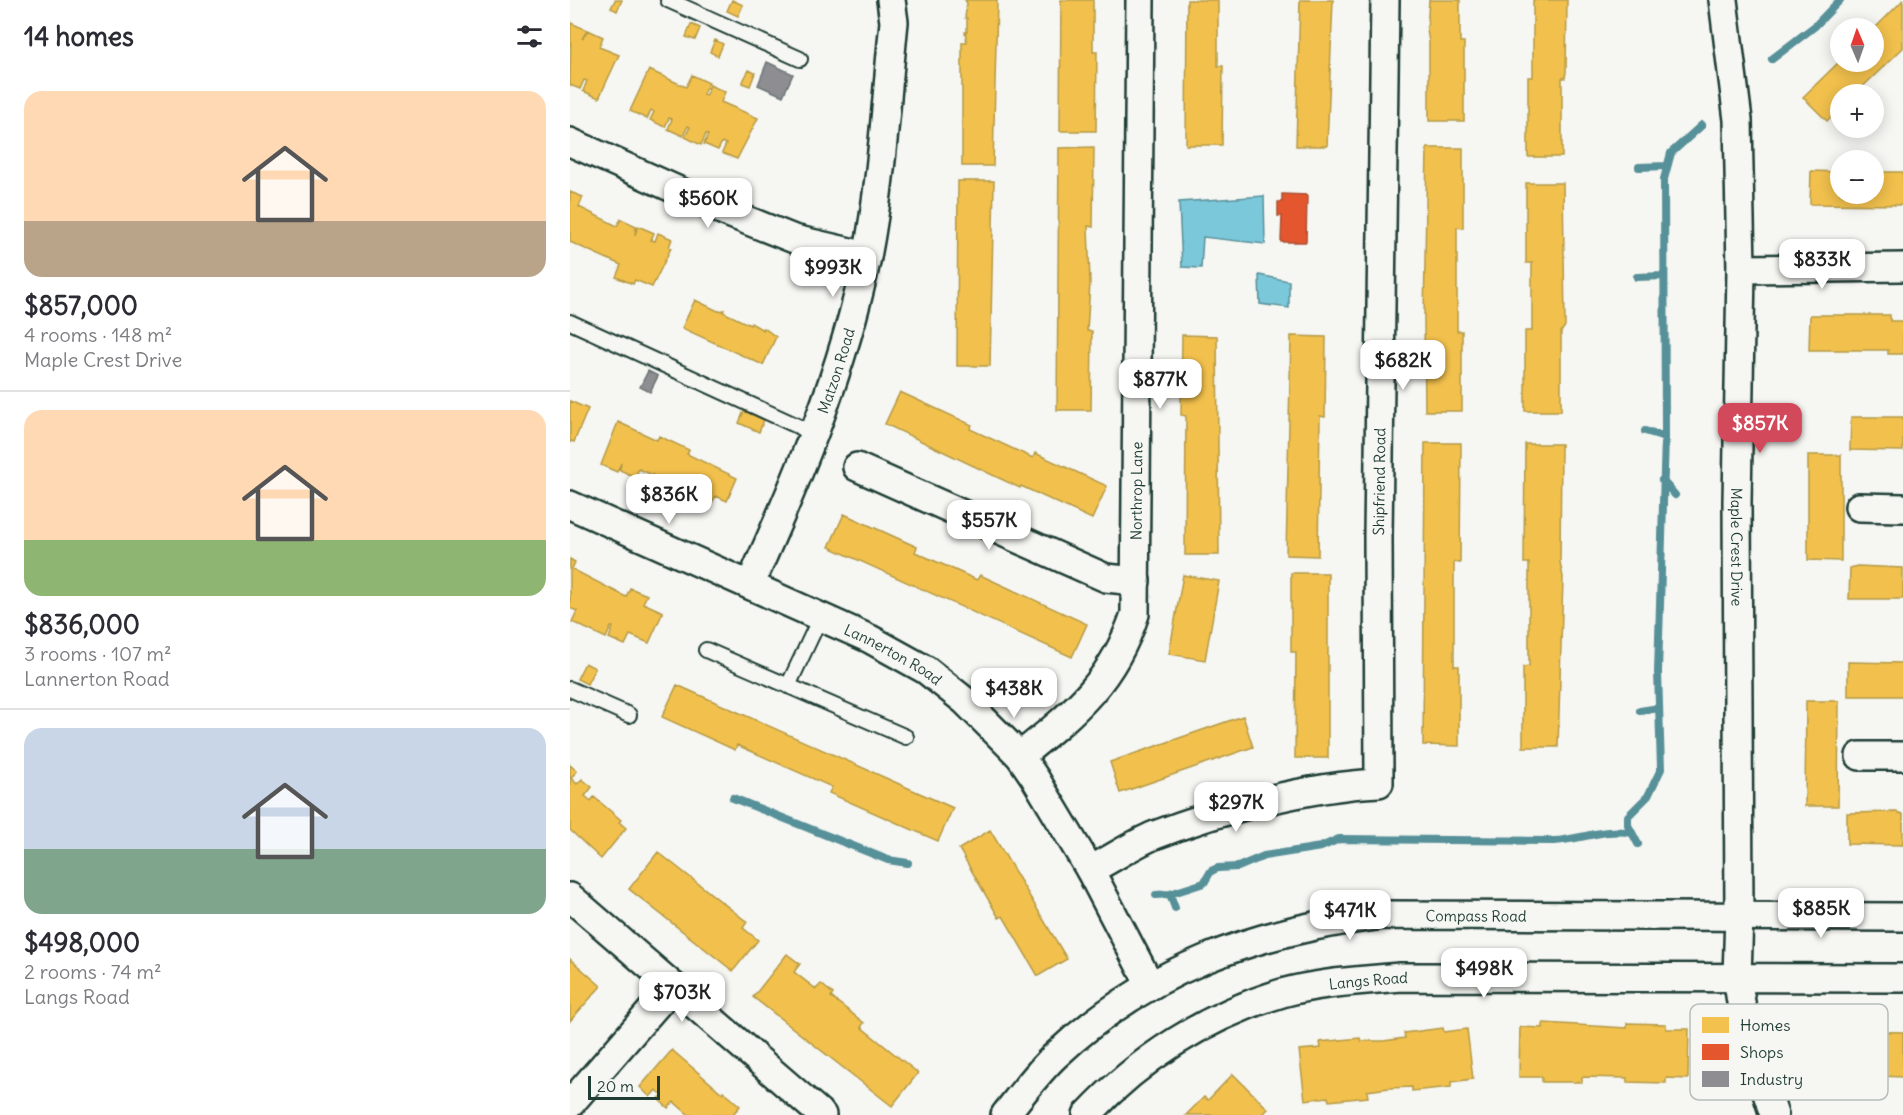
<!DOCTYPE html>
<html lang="en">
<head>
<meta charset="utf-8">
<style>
  :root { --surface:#fff; --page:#f2f2f3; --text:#2b2b33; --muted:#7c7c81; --line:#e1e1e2; --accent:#d1495b }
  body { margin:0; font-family:Delius,sans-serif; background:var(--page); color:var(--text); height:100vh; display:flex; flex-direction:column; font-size:22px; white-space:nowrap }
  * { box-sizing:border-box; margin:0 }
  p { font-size:20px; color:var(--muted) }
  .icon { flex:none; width:33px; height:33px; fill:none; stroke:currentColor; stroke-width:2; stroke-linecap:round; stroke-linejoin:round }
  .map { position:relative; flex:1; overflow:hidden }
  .side { display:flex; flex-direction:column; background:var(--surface); width:570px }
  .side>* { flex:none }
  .needle { width:39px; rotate:358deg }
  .controls { position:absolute; left:1260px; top:18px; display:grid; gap:12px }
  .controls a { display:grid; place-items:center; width:54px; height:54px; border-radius:50%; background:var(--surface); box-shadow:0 3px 15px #0003; font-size:30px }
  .scale { position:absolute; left:18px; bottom:15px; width:72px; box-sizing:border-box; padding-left:6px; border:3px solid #1f3d34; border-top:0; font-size:16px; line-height:21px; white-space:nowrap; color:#1f3d34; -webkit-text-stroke:4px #f6f6f2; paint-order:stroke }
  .price { position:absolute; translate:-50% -51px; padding:0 14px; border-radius:12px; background:#fff; color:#222; font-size:20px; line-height:39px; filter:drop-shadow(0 2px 3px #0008) }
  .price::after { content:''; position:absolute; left:50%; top:36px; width:18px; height:14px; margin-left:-9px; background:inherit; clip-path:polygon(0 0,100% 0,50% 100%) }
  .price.selected { background:var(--accent); color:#fff }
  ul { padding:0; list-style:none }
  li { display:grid; align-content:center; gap:12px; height:318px; padding:0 24px }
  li+li { border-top:2px solid var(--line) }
  li span { display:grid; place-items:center; height:186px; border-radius:18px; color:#555 }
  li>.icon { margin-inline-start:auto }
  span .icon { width:108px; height:108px; fill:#fffc; stroke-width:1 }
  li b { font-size:26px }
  h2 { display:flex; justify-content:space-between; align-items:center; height:72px; padding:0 24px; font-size:26px }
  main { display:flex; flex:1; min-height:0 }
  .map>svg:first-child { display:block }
  .water { fill:#7cc8db; stroke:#579098; stroke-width:1.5 }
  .homes { fill:#f2c14e; stroke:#b39946; stroke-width:1.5 }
  .shops { fill:#e4572e; stroke:#a94f30; stroke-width:1.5 }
  .industry { fill:#8d8d92; stroke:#6c7576; stroke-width:1.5 }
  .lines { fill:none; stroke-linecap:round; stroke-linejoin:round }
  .stream { stroke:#579098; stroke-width:8 }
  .service-casing { stroke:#1f3d34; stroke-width:18 }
  .minor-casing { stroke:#1f3d34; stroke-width:32 }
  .service { stroke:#f6f6f2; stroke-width:14 }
  .minor { stroke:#f6f6f2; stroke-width:27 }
  .labels { text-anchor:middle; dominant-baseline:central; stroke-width:6; stroke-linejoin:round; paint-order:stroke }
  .street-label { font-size:15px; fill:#1f3d34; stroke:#f6f6f2 }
  .key { fill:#f6f6f2; stroke:#b6beb9; stroke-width:1.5 }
  .key-label { font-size:16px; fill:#1f3d34 }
</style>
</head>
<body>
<main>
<section class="side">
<h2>14 homes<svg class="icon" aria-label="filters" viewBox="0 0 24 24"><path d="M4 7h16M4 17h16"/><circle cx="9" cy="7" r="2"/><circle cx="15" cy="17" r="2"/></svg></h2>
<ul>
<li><span style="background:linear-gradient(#ffd9b3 70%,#b9a48a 0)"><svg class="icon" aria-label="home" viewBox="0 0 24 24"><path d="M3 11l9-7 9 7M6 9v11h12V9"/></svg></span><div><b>$857,000</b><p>4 rooms · 148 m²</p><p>Maple Crest Drive</p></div></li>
<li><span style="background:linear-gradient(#ffd9b3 70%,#8fb573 0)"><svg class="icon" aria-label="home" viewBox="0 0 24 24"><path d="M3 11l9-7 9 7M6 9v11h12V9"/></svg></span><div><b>$836,000</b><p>3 rooms · 107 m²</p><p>Lannerton Road</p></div></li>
<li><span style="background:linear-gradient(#c9d6e8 65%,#7fa58c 0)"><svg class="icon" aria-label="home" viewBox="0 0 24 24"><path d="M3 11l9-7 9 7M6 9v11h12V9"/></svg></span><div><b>$498,000</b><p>2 rooms · 74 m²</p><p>Langs Road</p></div></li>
</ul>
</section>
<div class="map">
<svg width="1333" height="1115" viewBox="0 0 1333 1115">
  <rect width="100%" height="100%" fill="#f6f6f2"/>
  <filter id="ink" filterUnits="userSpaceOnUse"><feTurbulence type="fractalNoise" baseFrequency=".0167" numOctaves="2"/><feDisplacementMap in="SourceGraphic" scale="12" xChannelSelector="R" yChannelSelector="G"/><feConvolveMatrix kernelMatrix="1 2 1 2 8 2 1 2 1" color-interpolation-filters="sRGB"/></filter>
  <g filter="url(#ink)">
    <path class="water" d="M694 196 695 244 633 237 631 268 612 267 609 202Z
      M689 275 719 281V308L690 304Z"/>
    <path class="homes" d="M45 0H52L47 11 41 8Z
      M162 0 173 5 168 16 157 11Z
      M395 0H427L423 166H392V42H397L395 32H397V18H395L397 3Z
      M491 0H523V52H527L526 131H490Z
      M617 0H648V66H653L652 145H616Z
      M730 0H763L757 146H726Z
      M859 0H890V42H894V121H859V42L857 30Z
      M963 0H997L996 72 995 78H992V157H958V77H963Z
      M1333 0V48L1285 94H1270V108L1257 121 1233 97 1270 61 1304 62V29Z
      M1 23 17 30 12 39 18 30 33 37 29 47 49 55 29 98 13 91 17 81 14 80 10 89 0 85Z
      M121 24 130 28 125 40 116 37Z
      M145 40 153 44 148 56 140 52Z
      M79 70 116 87 122 75 139 83 133 94 136 95 140 85 155 92 151 102 188 118 167 159 152 153 156 144 152 142 148 150 134 144 138 135 136 134 131 145 115 137 120 127 118 126 113 136 98 129 102 119 99 118 95 127 80 120 84 112 81 110 77 119 60 111Z
      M179 70 185 73 180 86 172 83Z
      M524 147 523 227 518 226 520 283 517 331H522L521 410H487L489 148Z
      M857 148H893V228L887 227V331H892V411H855L854 318Z
      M1241 171 1270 172V194H1304V172H1333V205L1240 204Z
      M388 181H424L420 366H387Z
      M956 183H993L995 326 991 332V411H955V331H962V263H956Z
      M0 192 13 197 9 207 47 226 51 219 66 226 65 235 68 226 84 233 81 240 85 241 88 233 102 239 99 247 101 248 82 287 65 280 63 284 46 277 51 265 0 242Z
      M125 300 148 311 154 310 153 312 180 325 181 323 193 330 194 328 206 337 193 365 112 328Z
      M1240 315H1320V321H1333V354H1318V350H1239Z
      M612 335 647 336 649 555H615L616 416 611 415Z
      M721 336 756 337 755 417 750 416 748 556 716 555Z
      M330 392 402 425 400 429 463 458 465 453 537 486 522 519 451 486 450 488 315 424Z
      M0 401 18 409 4 442 1 441 0 443Z
      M174 411 194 420 189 432 169 423Z
      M1281 417H1333V451L1280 450Z
      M48 422 87 440 89 436 119 450 117 454 167 478 157 501 146 496 141 504 104 487 100 496 85 489 89 480 87 477 69 469 65 477 50 470 51 463 47 472 31 465Z
      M855 443H891L890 563 884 562V666H889V746L853 745Z
      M955 444H991L990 562 993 577 988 747H953V667L959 666V563H954Z
      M1238 455H1271V561L1238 560Z
      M274 514 347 547 345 552 407 580 410 575 517 624 502 657 259 547Z
      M0 559 5 562 2 569 56 597 60 588 77 595 73 603 93 612 79 643 60 635 55 645 39 638 43 627H41L36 638 2 622 7 611 0 608Z
      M1287 566 1333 568V599H1279L1280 568Z
      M721 573H758V758H725L726 652H721Z
      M613 575 649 581 635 660 599 654Z
      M1278 662 1333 663V696H1278Z
      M15 663 25 668 17 684 7 679Z
      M107 685 383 808 368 841 259 793 262 787 167 745 165 750 92 717Z
      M1236 701H1269L1268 806H1235Z
      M673 716 683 747 550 793 540 762Z
      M0 765 7 771 1 778 7 784 12 779 22 787 15 796 21 801 24 797 51 820 49 822 56 828 31 859 0 830Z
      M1326 812 1333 814V845L1277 844V813Z
      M420 830 497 959 468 976 433 916 429 918 389 849Z
      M88 852 177 922 173 928 188 940 163 971 59 889Z
      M217 954 230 964 224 972 246 989 251 984 263 994 261 997 294 1023 291 1027 348 1073 322 1106 183 997Z
      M0 959 31 986 0 1021Z
      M973 1023 1057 1028V1023L1096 1024V1029H1119L1118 1079 1096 1078V1083L1057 1082V1078L1012 1077V1082H972V1077H949L950 1027 973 1028Z
      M873 1028 874 1032 897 1029 903 1079 881 1082V1087L842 1091V1087L819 1088 797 1091 798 1097 759 1101 758 1097 735 1100 729 1050 751 1048 750 1042 790 1038 791 1041H813L835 1038 834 1033Z
      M1281 1031 1333 1032V1077L1309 1076V1079L1240 1078V1034L1281 1035Z
      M102 1050 152 1093 153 1091 170 1106 162 1115H119L104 1102 98 1108 88 1099 93 1095 86 1090 80 1097 70 1087Z
      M663 1074 698 1109 692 1115H616L634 1097 638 1100Z"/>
    <path class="shops" d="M712 194 737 195 736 242H711L712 216H708V202H712Z"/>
    <path class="industry" d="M197 62 223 74 213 96 188 85Z
      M78 371 88 376 80 392 70 387Z"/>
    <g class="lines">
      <path class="stream" d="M1202 59 1245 26 1270 0
        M1069 167 1096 166
        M1067 277 1094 276
        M1075 431 1095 437
        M1092 480 1105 495
        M1070 711 1089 708
        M163 798 318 860 338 863
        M1068 844 1058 825V816L1078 796 1091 769 1088 672 1095 437 1094 179 1101 153 1132 125
        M600 894 605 908
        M586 895 600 894 634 883 641 871 648 868 668 867 694 856 751 847 769 839 984 841C1009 840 1037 827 1062 833"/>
      <defs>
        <path id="service" d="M98 0 230 59
          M0 322 245 434
          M136 650 336 737
          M218 686 250 618
          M0 689 59 715"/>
        <g id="minor">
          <path id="s1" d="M1153 0 1168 120 1171 269 1167 502 1169 915 1167 976 1174 1022 1204 1115"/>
          <path d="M0 142 156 212 224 239 297 256"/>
          <path d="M1171 269 1333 267"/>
          <path d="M287 467 536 578 566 581"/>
          <path id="s2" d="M0 505 300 639 356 670 395 701 450 756 465 778 520 870 580 985"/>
          <path d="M1289 507 1333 508"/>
          <path id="s3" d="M180 585C228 478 273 372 297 257 312 180 316 100 324 22L321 0"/>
          <path id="s4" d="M450 756C504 712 542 683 565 614L570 0"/>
          <path d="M1290 756H1333"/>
          <path id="s5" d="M520 870C542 859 563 844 585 835 650 810 739 786 809 783L808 536 815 0"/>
          <path d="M0 897 252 1115"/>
          <path d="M0 1104 103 986"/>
          <path id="s6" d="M435 1115C451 1095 467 1073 485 1056 577 969 688 930 812 915L1333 917"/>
          <path id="s7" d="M517 1115C570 1058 637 1016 712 993 750 982 791 981 830 977L1333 978"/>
        </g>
      </defs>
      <use href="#service" class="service-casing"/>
      <use href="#minor" class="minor-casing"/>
      <use href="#service" class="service"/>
      <use href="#minor" class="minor"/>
    </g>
  </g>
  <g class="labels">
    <g class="street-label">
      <text stroke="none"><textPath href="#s3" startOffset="231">Matzon Road</textPath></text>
      <text stroke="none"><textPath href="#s5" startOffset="606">Shipfriend Road</textPath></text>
      <text stroke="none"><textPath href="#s4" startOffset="309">Northrop Lane</textPath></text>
      <text stroke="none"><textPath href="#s1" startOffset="548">Maple Crest Drive</textPath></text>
      <text stroke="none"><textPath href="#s2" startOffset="356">Lannerton Road</textPath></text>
      <text stroke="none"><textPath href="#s6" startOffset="534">Compass Road</textPath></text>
      <text stroke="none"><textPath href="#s7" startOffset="320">Langs Road</textPath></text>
    </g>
  </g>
  <rect x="1120" y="1004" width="198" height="96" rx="9" class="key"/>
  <rect x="1132" y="1017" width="27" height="16" fill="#f2c14e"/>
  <rect x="1132" y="1044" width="27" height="16" fill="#e4572e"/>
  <rect x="1132" y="1071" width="27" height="16" fill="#8d8d92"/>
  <g class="key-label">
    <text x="1170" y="1031">Homes</text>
    <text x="1170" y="1058">Shops</text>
    <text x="1170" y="1085">Industry</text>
  </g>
</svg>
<div class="controls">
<a><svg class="needle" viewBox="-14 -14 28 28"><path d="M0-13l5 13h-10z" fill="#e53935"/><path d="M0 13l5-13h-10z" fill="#7c7c81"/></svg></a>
<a>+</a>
<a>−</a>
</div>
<div class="scale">20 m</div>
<b class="price" style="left:138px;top:229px">$560K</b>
<b class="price" style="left:1252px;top:290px">$833K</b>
<b class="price" style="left:263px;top:298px">$993K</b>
<b class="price" style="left:833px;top:391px">$682K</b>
<b class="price" style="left:590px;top:410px">$877K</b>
<b class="price selected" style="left:1190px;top:454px">$857K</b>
<b class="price" style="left:99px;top:525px">$836K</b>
<b class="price" style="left:419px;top:551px">$557K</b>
<b class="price" style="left:444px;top:719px">$438K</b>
<b class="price" style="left:666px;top:833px">$297K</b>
<b class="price" style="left:1251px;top:939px">$885K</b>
<b class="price" style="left:780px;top:941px">$471K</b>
<b class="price" style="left:914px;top:999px">$498K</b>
<b class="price" style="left:112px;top:1023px">$703K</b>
</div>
</main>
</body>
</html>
